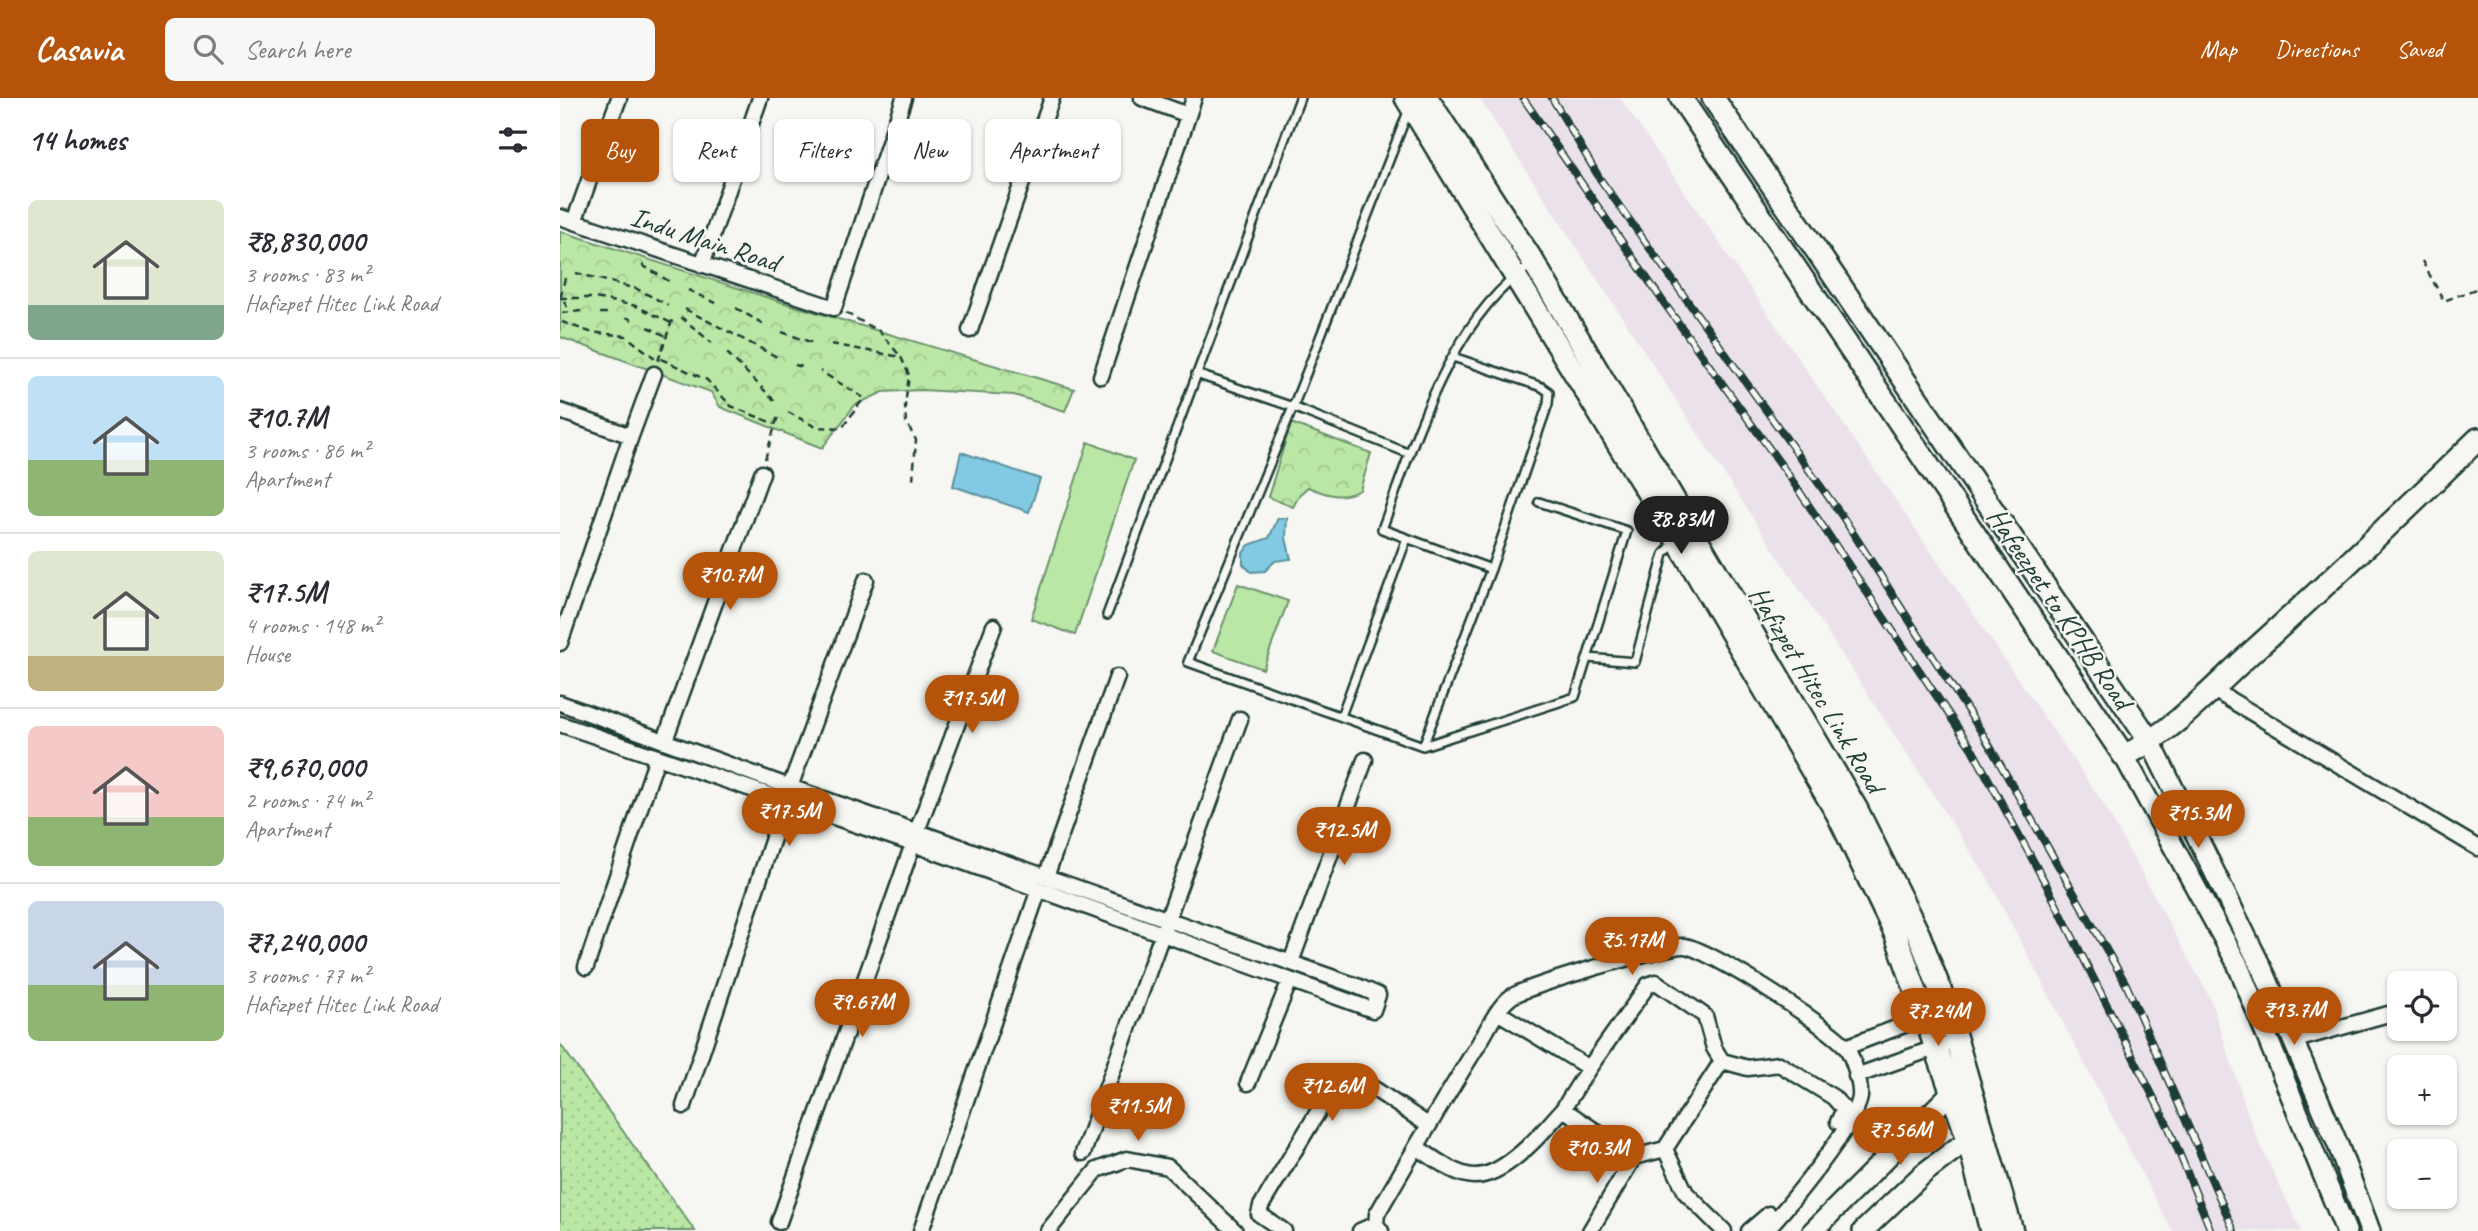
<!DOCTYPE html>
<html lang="en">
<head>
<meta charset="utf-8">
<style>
  :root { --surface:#fff; --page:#f7f7f7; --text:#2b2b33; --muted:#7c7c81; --line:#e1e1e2; --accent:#b45309 }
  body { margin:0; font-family:Caveat,sans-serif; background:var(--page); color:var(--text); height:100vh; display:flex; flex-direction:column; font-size:26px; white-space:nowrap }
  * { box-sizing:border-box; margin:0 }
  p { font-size:23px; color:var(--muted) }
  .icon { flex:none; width:38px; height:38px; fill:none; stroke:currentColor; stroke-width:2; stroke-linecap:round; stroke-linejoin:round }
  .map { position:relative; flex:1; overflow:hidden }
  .drawer { display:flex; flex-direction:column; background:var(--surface); width:560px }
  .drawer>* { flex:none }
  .hud { position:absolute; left:21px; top:21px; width:665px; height:63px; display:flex; gap:14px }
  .controls { position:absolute; left:1827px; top:873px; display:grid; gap:14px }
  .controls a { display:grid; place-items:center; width:70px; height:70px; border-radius:10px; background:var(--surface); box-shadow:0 2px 5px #0004; font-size:35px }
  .price { position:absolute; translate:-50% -60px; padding:0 16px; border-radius:24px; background:var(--accent); color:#fff; font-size:23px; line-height:46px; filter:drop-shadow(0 2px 4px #0008) }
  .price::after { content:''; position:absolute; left:50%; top:42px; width:21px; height:16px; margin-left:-10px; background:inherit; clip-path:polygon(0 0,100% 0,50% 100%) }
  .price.selected { background:#222; color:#fff }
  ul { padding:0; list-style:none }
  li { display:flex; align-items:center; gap:21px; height:175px; padding:0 28px }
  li+li { border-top:2px solid var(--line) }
  li span { display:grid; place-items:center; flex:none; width:196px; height:140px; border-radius:10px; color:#555 }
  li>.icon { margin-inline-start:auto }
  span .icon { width:84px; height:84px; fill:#fffc; stroke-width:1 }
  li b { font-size:30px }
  h2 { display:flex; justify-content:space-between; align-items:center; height:84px; padding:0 28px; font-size:30px }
  .pill { padding:0 24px; border-radius:10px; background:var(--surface); box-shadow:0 2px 5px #0004; font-size:24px; line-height:63px }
  .pill.selected { background:var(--accent); color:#fff }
  header { display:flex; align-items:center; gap:42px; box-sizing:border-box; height:98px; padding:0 35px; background:var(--accent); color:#fff }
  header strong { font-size:33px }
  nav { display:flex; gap:38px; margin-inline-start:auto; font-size:24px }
  .search { width:490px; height:63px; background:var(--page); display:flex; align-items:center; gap:18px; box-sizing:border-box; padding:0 24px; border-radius:10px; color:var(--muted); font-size:26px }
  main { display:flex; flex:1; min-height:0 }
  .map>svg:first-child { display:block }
  .built { fill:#ebe1eb }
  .grass { fill:url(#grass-dots); stroke:#6c926c; stroke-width:2 }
  .park { fill:url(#park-crowns); stroke:#6c926c; stroke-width:2 }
  .pitch { fill:#bae7a5; stroke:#6c926c; stroke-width:2 }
  .water { fill:#82c9e3; stroke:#5a919d; stroke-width:2 }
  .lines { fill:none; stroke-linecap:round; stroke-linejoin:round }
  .service-casing { stroke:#1f3d34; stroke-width:12 }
  .minor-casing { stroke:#1f3d34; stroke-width:19 }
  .tertiary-casing { stroke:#1f3d34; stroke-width:24 }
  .secondary-casing { stroke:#1f3d34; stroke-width:26 }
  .path { stroke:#1f3d34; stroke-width:2.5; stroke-dasharray:7 5; stroke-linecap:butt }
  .service { stroke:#f6f6f2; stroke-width:7 }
  .minor { stroke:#f6f6f2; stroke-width:14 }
  .tertiary { stroke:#f6f6f2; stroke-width:19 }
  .secondary { stroke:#f6f6f2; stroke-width:21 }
  .rail-casing { stroke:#1f3d34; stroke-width:8 }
  .rail { stroke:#f6f6f2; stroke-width:5; stroke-dasharray:16; stroke-linecap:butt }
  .labels { text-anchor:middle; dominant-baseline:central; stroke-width:5; stroke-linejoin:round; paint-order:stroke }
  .street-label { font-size:28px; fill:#1f3d34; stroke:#f6f6f2 }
</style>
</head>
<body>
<header>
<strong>Casavia</strong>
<div class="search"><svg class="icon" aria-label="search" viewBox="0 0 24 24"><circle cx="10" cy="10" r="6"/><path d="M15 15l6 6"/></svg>Search here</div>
<nav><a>Map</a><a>Directions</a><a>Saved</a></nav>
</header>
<main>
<section class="drawer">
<h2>14 homes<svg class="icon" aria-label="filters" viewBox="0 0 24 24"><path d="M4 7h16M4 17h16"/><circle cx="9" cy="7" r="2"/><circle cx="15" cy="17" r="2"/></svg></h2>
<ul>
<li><span style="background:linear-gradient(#dfe7d0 75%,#7fa58c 0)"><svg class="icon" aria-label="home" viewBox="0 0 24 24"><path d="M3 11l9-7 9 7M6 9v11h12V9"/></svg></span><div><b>₹8,830,000</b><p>3 rooms · 83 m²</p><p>Hafizpet Hitec Link Road</p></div></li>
<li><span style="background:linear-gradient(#bfe0f5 60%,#8fb573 0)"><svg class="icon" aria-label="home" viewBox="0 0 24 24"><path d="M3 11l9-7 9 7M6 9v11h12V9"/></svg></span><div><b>₹10.7M</b><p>3 rooms · 86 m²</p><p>Apartment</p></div></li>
<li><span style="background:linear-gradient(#dfe7d0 75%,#c2b280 0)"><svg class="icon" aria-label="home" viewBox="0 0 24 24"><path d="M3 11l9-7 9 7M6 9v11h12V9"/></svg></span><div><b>₹17.5M</b><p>4 rooms · 148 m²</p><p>House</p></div></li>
<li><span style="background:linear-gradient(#f6c9c9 65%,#8fb573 0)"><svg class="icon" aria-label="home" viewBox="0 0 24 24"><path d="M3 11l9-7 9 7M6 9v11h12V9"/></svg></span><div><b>₹9,670,000</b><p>2 rooms · 74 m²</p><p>Apartment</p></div></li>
<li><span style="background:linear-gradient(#c9d6e8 60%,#8fb573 0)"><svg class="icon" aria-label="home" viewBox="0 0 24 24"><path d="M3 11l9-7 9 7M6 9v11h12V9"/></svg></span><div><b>₹7,240,000</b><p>3 rooms · 77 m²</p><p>Hafizpet Hitec Link Road</p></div></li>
</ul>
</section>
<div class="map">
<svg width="1918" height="1133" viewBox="0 0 1918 1133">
  <defs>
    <pattern id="grass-dots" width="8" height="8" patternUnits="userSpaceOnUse" patternTransform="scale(1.75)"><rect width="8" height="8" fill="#bae7a5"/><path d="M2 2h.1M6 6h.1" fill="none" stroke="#9fc78f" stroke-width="1.8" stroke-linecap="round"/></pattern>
    <pattern id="park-crowns" width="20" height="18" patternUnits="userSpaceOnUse" patternTransform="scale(1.75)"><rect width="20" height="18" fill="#bae7a5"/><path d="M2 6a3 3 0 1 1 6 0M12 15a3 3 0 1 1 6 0" fill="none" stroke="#9fc78f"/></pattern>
  </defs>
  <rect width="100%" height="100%" fill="#f6f6f2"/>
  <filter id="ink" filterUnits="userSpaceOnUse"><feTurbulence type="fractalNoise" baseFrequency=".0143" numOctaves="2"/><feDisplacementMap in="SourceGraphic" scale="14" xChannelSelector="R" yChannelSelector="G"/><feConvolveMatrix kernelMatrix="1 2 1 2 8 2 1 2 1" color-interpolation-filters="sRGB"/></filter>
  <g filter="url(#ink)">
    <path class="built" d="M919 0H1060L1543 705 1650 900 1693 1031 1741 1133H1612L1427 779Z"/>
    <path class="grass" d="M0 946 135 1133H0Z"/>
    <path class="park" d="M0 133 218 203 514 291 505 313 454 297 361 292 323 294 295 307 262 350 160 309 151 294 0 239Z
      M731 325 811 355 800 392C782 402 767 397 748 389L740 396 733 409 708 399Z"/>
    <path class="pitch" d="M528 344 574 362 515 537 471 521Z
      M678 486 728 503 703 571 653 553Z"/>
    <path class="water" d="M401 354 480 381 469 414 393 388Z
      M718 420H727L726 440 731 461 715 463 705 473 691 474 683 466V455L689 447 709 440Z"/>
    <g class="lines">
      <defs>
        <path id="service" d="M849 11 733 309 628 564 863 648 1015 599 1067 433 979 404
          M636 276 733 309 850 356
          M931 471 822 431C855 343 891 217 973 166
          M547 517 740 0
          M1028 560 1075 564 1104 456 1114 445
          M781 618 847 440
          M863 648 931 471 988 306 989 294 982 289 893 259"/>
        <path id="minor" d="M582 0 628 17
          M0 119 274 210 344 0
          M14 124 59 0
          M142 167 200 0
          M410 232 492 0
          M541 278 634 0
          M0 313 71 338 0 545
          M71 338 94 276
          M1652 591 1918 750
          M0 605 230 689 797 888 818 897 813 912 353 746 0 626
          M105 642 202 375
          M357 733 434 528
          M486 779 557 579
          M731 864 805 662
          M26 869 97 660
          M939 915 1029 970 1003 1011 1074 1059
          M1732 943 1839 913
          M1286 949 1373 916
          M1029 970 1088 887 1096 884 1145 918 1154 950 1162 963 1188 970 1219 966 1273 999 1284 1011 1278 1024
          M1296 978 1383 947
          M688 985 730 882
          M124 1008 230 689 306 482
          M856 1049C873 1059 893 1077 914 1078 945 1079 984 1033 1003 1011
          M1105 1051 1126 1095 1164 1133
          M523 1055 680 621
          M219 1124 353 746
          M361 1133 478 794
          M488 1133 537 1072 567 1061 608 1069 675 1133
          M724 1133 699 1116 701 1108 773 989 784 981 795 978 868 1027
          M800 1133 816 1126
          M821 1133 816 1126 817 1116C850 1059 883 1003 918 947 927 933 937 909 951 899 963 889 1108 847 1124 848 1148 850 1268 928 1285 948 1293 958 1301 986 1300 999 1296 1027 1226 1111 1205 1133
          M1030 1133 1074 1059 1105 1051 1162 963
          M1189 1133 1209 1116"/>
        <path id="tertiary" d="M1591 645 1706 879 1778 1047 1810 1133
          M1564 658 1677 865 1786 1133
          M1253 1133 1401 985
          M1303 1133 1364 1075 1419 1033"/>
        <path id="secondary" d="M846 0 1117 442 1278 717 1336 837 1408 1041 1431 1133
          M867 0 974 165 1296 710 1359 837 1387 910 1452 1133
          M1121 0 1564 658C1613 634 1652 591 1692 554 1769 485 1844 413 1918 341
          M1153 0 1591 645"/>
      </defs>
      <use href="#service" class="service-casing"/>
      <use href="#minor" class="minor-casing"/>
      <use href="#tertiary" class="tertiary-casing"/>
      <use href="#secondary" class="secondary-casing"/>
      <path class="path" d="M1862 163 1884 203 1918 190
        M82 167 112 185
        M16 175 77 191 108 207
        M5 180 1 197 9 213
        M128 192 158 206
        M0 200H35L76 208 111 225
        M176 210 205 227
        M125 211 219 260
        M2 215 22 213
        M40 215H49
        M286 215 319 233 341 259 349 277 345 308 346 324 356 342 353 382
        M66 219 72 222
        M121 219 152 245
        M2 224 30 234 66 238 95 260
        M88 229 106 238
        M222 234 253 245
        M271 246 341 259
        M167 255 215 303
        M101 261 147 282 171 308 215 326
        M98 263 113 220
        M235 267 243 269
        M228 314 256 329 282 330 304 300 260 273
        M205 361 218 318"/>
      <use href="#service" class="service"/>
      <use href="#minor" class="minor"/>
      <use href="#tertiary" class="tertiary"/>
      <use href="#secondary" class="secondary"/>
      <defs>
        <path id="rail" d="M963 0 1104 205 1227 375 1412 651 1488 790 1609 1030 1651 1133
          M992 0 1040 81 1282 418 1424 638 1566 886 1674 1133"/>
      </defs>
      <use href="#rail" class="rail-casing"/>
      <use href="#rail" class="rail"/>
    </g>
  </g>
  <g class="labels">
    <g class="street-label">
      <text transform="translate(145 141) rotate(18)">Indu Main Road</text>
      <text transform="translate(1500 510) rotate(56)">Hafeezpet to KPHB Road</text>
      <text transform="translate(1257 591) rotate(59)">Hafizpet Hitec Link Road</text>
    </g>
  </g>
</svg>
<div class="controls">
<a><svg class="icon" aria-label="locate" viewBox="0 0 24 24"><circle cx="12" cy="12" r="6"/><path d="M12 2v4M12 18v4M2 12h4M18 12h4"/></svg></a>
<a>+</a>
<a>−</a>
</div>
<b class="price selected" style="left:1121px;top:458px">₹8.83M</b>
<b class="price" style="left:170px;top:514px">₹10.7M</b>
<b class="price" style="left:412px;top:637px">₹17.5M</b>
<b class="price" style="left:229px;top:750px">₹17.5M</b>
<b class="price" style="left:1638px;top:752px">₹15.3M</b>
<b class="price" style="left:784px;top:769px">₹12.5M</b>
<b class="price" style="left:1072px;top:879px">₹5.17M</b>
<b class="price" style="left:302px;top:941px">₹9.67M</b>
<b class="price" style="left:1734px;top:949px">₹13.7M</b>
<b class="price" style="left:1378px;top:950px">₹7.24M</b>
<b class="price" style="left:772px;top:1025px">₹12.6M</b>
<b class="price" style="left:578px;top:1045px">₹11.5M</b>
<b class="price" style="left:1340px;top:1069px">₹7.56M</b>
<b class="price" style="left:1037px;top:1087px">₹10.3M</b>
<div class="hud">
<a class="pill selected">Buy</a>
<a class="pill">Rent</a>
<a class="pill">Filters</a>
<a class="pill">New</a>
<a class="pill">Apartment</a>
</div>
</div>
</main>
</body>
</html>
